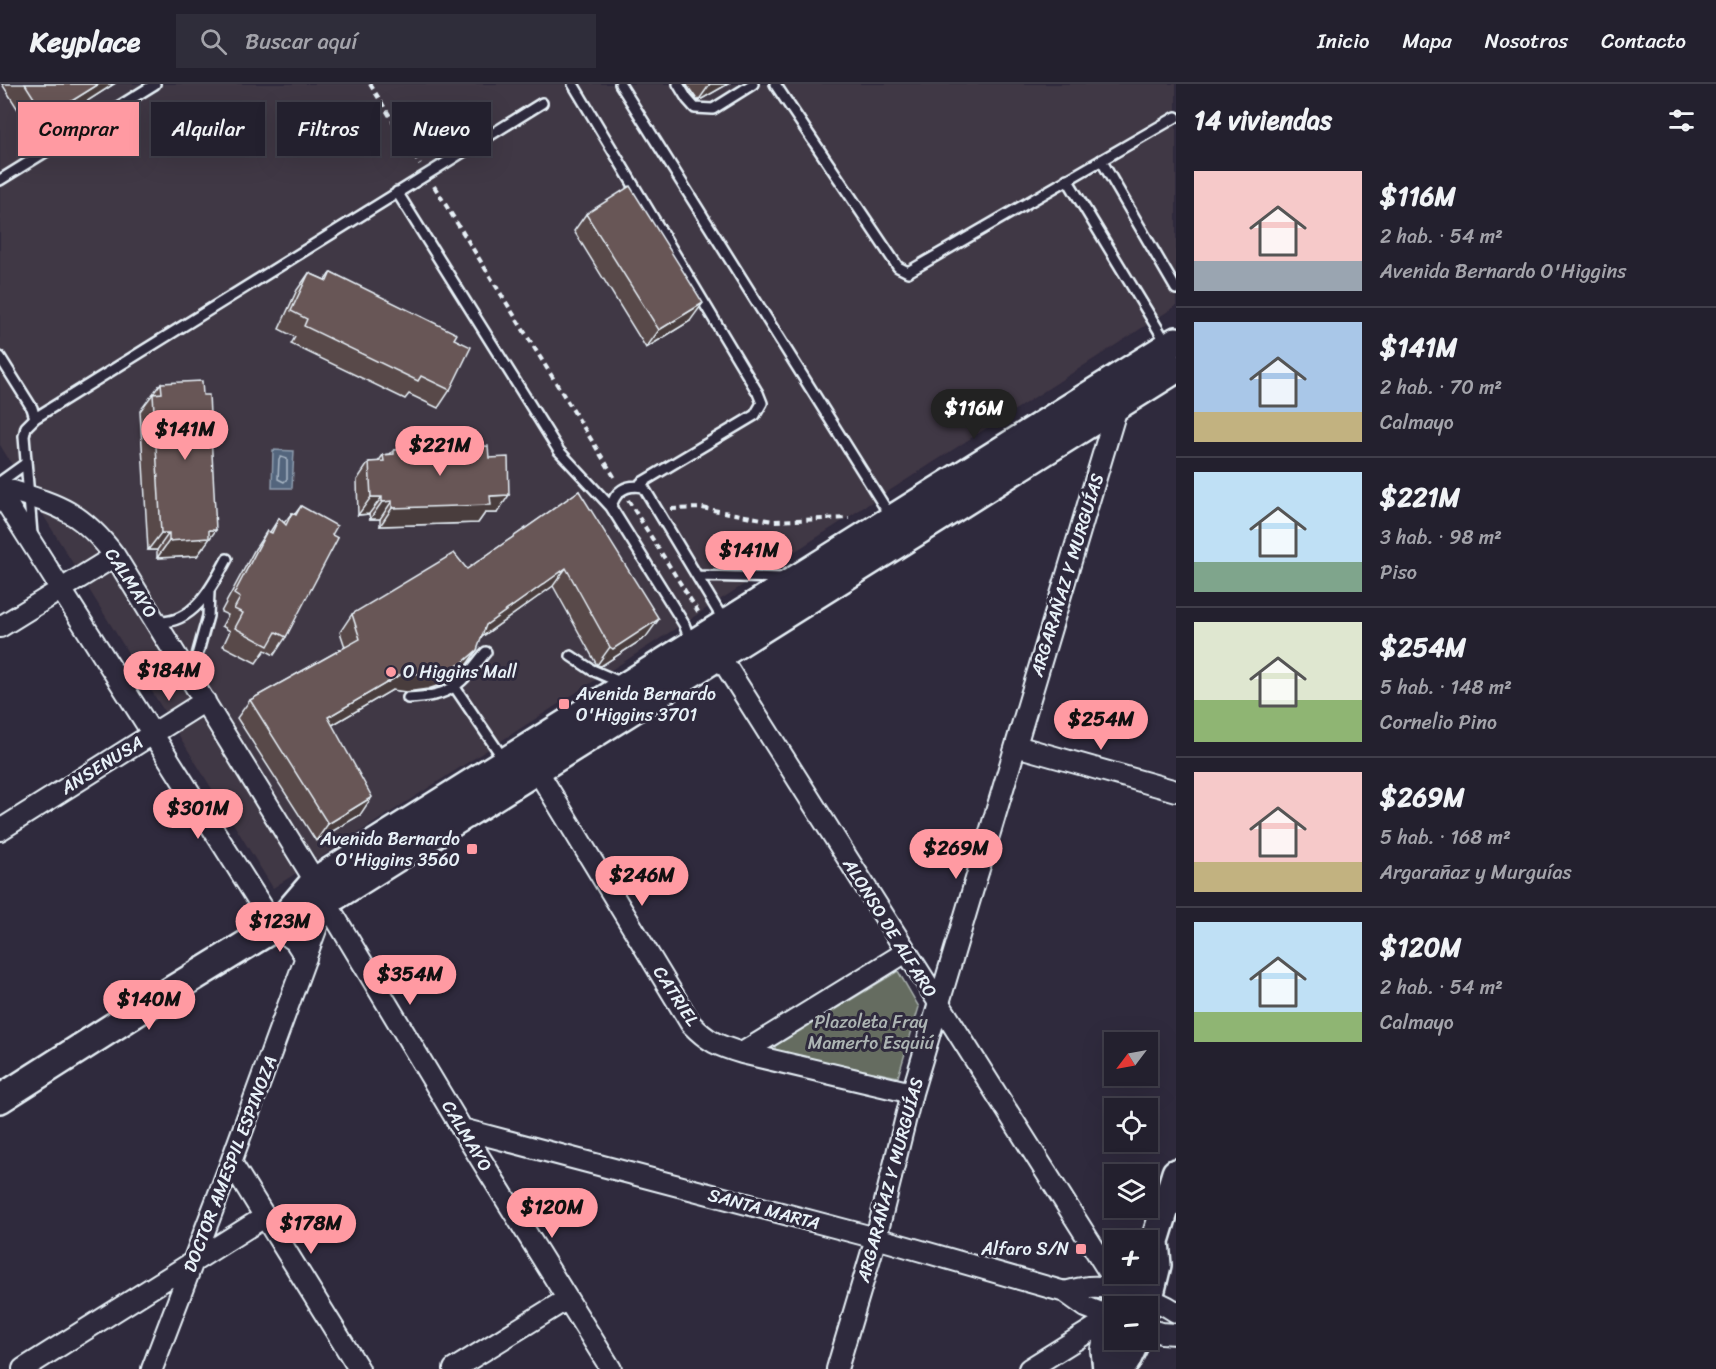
<!DOCTYPE html>
<html lang="es">
<head>
<meta charset="utf-8">
<style>
  :root { --surface:#23202e; --page:#2f2d3a; --text:#f1f3f6; --muted:#a3a3aa; --line:#403e4a; --accent:#ff9aa2 }
  body { margin:0; font-family:Sriracha,sans-serif; background:var(--page); color:var(--text); height:100vh; display:flex; flex-direction:column; font-size:22px; white-space:nowrap }
  * { box-sizing:border-box; margin:0 }
  p { font-size:20px; color:var(--muted) }
  .icon { flex:none; width:33px; height:33px; fill:none; stroke:currentColor; stroke-width:2; stroke-linecap:round; stroke-linejoin:round }
  .map { position:relative; flex:1; overflow:hidden }
  .drawer { display:flex; flex-direction:column; background:var(--surface); width:540px }
  .drawer>* { flex:none }
  .hud { position:absolute; left:18px; top:18px; width:570px; height:54px; display:flex; gap:12px }
  .needle { width:39px; rotate:238deg }
  .buttons { position:absolute; left:1104px; top:948px; display:grid; gap:12px }
  .buttons a { display:grid; place-items:center; width:54px; height:54px; border-radius:0px; background:var(--surface); box-shadow:0 6px 24px #0002,0 0 0 2px var(--line); font-size:30px }
  .price { position:absolute; translate:-50% -51px; padding:0 14px; border-radius:21px; background:var(--accent); color:#111; font-size:20px; line-height:39px; filter:drop-shadow(0 2px 3px #0008) }
  .price::after { content:''; position:absolute; left:50%; top:36px; width:18px; height:14px; margin-left:-9px; background:inherit; clip-path:polygon(0 0,100% 0,50% 100%) }
  .price.on { background:#222; color:#fff }
  ul { padding:0; list-style:none }
  li { display:flex; align-items:center; gap:18px; height:150px; padding:0 18px }
  li+li { border-top:2px solid var(--line) }
  li span { display:grid; place-items:center; flex:none; width:168px; height:120px; border-radius:0px; color:#555 }
  li>.icon { margin-inline-start:auto }
  span .icon { width:72px; height:72px; fill:#fffc; stroke-width:1 }
  li b { font-size:26px }
  h2 { display:flex; justify-content:space-between; align-items:center; height:72px; padding:0 18px; font-size:26px }
  .chip { padding:0 21px; border-radius:0px; background:var(--surface); box-shadow:0 6px 24px #0002,0 0 0 2px var(--line); font-size:21px; line-height:54px }
  .chip.on { background:var(--accent); color:#111 }
  header { display:flex; align-items:center; gap:36px; box-sizing:border-box; height:84px; padding:0 30px; background:var(--surface); border-bottom:2px solid var(--line) }
  header strong { font-size:28px }
  nav { display:flex; gap:33px; margin-inline-start:auto; font-size:21px }
  .search { width:420px; height:54px; background:var(--page); display:flex; align-items:center; gap:15px; box-sizing:border-box; padding:0 21px; border-radius:0px; color:var(--muted); font-size:22px }
  main { display:flex; flex:1; min-height:0 }
  .map>svg:first-child { display:block }
  .built { fill:#403744 }
  .green { fill:#656c60; stroke:#a6aeac; stroke-width:1.5 }
  .water { fill:#52657d; stroke:#8e9dae; stroke-width:1.5 }
  .lines { fill:none; stroke-linecap:round; stroke-linejoin:round }
  .shore { stroke:#acb9c7; stroke-width:1.5 }
  .lane-casing { stroke:#e8f1f8; stroke-width:14 }
  .street-casing { stroke:#e8f1f8; stroke-width:24 }
  .secondary-casing { stroke:#e8f1f8; stroke-width:32 }
  .path { stroke:#e8f1f8; stroke-width:4; stroke-dasharray:6 4.5; stroke-linecap:butt }
  .lane { stroke:#2f2a3d; stroke-width:9 }
  .street { stroke:#2f2a3d; stroke-width:20 }
  .secondary { stroke:#2f2a3d; stroke-width:27 }
  .wall { fill:#594a4a; stroke:#e8f1f8; stroke-width:1.5 }
  .shaded-wall { fill:#493c3c; stroke:#e8f1f8; stroke-width:1.5 }
  .building { fill:#685656; stroke:#e8f1f8; stroke-width:1.5 }
  .poi-dot { fill:#ff9aa2; stroke:#2f2a3d; stroke-width:2 }
  .labels { text-anchor:middle; dominant-baseline:central; stroke-width:6; stroke-linejoin:round; paint-order:stroke }
  .street-label { font-size:18px; fill:#e8f1f8; stroke:#2f2a3d }
  .poi-label { font-size:18px; fill:#e8f1f8; stroke:#2f2a3d; text-anchor:start }
  .park-label { font-size:18px; fill:#adb5b4; stroke:#2f2a3d }
</style>
</head>
<body>
<header>
<strong>Keyplace</strong>
<div class="search"><svg class="icon" aria-label="search" viewBox="0 0 24 24"><circle cx="10" cy="10" r="6"/><path d="M15 15l6 6"/></svg>Buscar aquí</div>
<nav><a>Inicio</a><a>Mapa</a><a>Nosotros</a><a>Contacto</a></nav>
</header>
<main>
<div class="map">
<svg width="1176" height="1285" viewBox="0 0 1176 1285">
  <rect width="100%" height="100%" fill="#2f2a3d"/>
  <filter id="ink" filterUnits="userSpaceOnUse"><feTurbulence type="fractalNoise" baseFrequency=".0167" numOctaves="2"/><feDisplacementMap in="SourceGraphic" scale="12" xChannelSelector="R" yChannelSelector="G"/><feConvolveMatrix kernelMatrix="1 2 1 2 8 2 1 2 1" color-interpolation-filters="sRGB"/></filter>
  <g filter="url(#ink)">
    <path class="built" d="M0 0H1176V222L273 804 0 361Z"/>
    <path class="green" d="M898 887 919 923 898 993 775 968V962Z"/>
    <path class="water" d="M273 366 294 367 292 404H272Z"/>
    <g class="lines">
      <path class="shore" d="M281 373 287 375V395L284 398 278 395 279 375Z"/>
      <defs>
        <path id="lane" d="M573 0 758 309 762 319 755 331 641 399 724 537
          M620 0 891 433
          M678 0 687 15 695 24 713 25 753 0
          M775 0 898 183 908 188 1176 33
          M1101 76 1176 205
          M1067 95 1167 260
          M0 96 155 0
          M397 108 559 367 611 423 684 540 691 559
          M0 273 32 324 35 334
          M0 398 25 380
          M611 423C615 407 626 400 643 403
          M32 450 24 352 26 343 35 334 542 19
          M697 492 785 494
          M156 538C193 541 212 503 227 475
          M571 572 592 586 622 599
          M191 593 208 532 209 508
          M454 602 505 677
          M408 614C418 613 431 613 441 609 461 603 473 583 486 568"/>
        <path id="street" d="M0 403C54 420 79 424 115 472L315 797
          M0 409 275 843 295 857 306 874
          M0 543 115 472
          M719 571 1121 1207
          M1016 662 1176 707
          M537 686 691 940C708 958 719 962 742 969L912 1009
          M0 746 205 617
          M326 818 462 1045 611 1285
          M742 969 906 868
          M462 1045 876 1154 1065 1208 1086 1223 1114 1234
          M231 1078 359 1285
          M1065 1208C1073 1206 1081 1204 1089 1203 1113 1201 1156 1214 1176 1228
          M1148 1245 1161 1249 1176 1250
          M23 1285 266 1132
          M152 1285 231 1078 326 818
          M454 1285 567 1215
          M837 1285 876 1154 912 1009 1118 320
          M1029 1285 1112 1233"/>
        <path id="secondary" d="M284 833 315 797 1176 257
          M0 1015 143 924 275 843 326 818 1176 285
          M1115 1222 1130 1190
          M1147 1222 1157 1181 1155 1157 1176 1089
          M1107 1285 1105 1266 1114 1224
          M1119 1285 1126 1277 1136 1256"/>
      </defs>
      <use href="#lane" class="lane-casing"/>
      <use href="#street" class="street-casing"/>
      <use href="#secondary" class="secondary-casing"/>
      <path class="path" d="M370 0 420 81
        M434 102 615 394
        M628 416 699 529
        M671 425 702 424 773 437 849 434"/>
      <use href="#lane" class="lane"/>
      <use href="#street" class="street"/>
      <use href="#secondary" class="secondary"/>
    </g>
    <path class="wall" d="M2 0H114L34 51Z
      M686 0H728L698 17Z
      M586 130 690 237 646 264 574 147Z
      M331 188 454 255 450 306 438 324 409 310 405 315 291 260 295 253 279 245 297 206 309 189 325 196Z
      M161 299 204 463 197 472 157 474V466H148L140 327Z
      M394 366 489 374 497 429H485L478 439 380 442V435H370L369 430 358 431 357 396 369 378H378L383 371 390 370Z
      M579 407 646 553 601 582 597 581 553 502 482 553 465 583 449 598 428 605 406 608 392 606 332 641 360 731 316 757 237 634 250 616 345 563 340 548 352 530 467 485Z
      M301 422 332 451 286 553 274 571 265 566 256 579 223 562 230 547 222 542 228 531 221 528 255 465 267 447 270 448 279 434 284 439 292 429 295 430Z"/>
    <path class="shaded-wall" d="M99 0H114L34 51 46 33Z
      M710 0H728L698 17Z
      M703 219 690 237 646 264 659 246Z
      M509 411 497 429H485L478 439 380 442 392 424 490 412Z
      M371 413H382L369 430 358 431Z
      M392 417 380 435H370L382 418Z
      M209 446H216L197 472 157 474 169 457Z
      M161 449H169L157 466H148Z
      M566 484 553 502 473 559 486 541Z
      M659 535 646 553 601 582 597 581 610 563Z
      M477 566 465 583 449 598 428 605 406 608 392 606 315 651 328 633 405 588Z
      M372 713 360 731 316 757 328 740Z"/>
    <path class="building" d="M25 0H99L46 33Z
      M630 102 703 219 659 246 586 130Z
      M331 188 457 250 454 255 471 263 450 306 421 292 418 297 304 242 307 235 291 227 309 189 327 197Z
      M202 297 203 311H209L216 446H209V454L169 457V449H161L153 310 162 309 161 299Z
      M488 362 489 374 508 373 509 411 490 412 491 421 392 424V417L382 418V413H371L369 378 384 377 383 371 394 370V366Z
      M579 407 659 535 613 565 610 563 566 484 486 541 477 566 461 580 440 588 418 590 405 588 328 633 372 713 328 740 250 616 360 555 352 530 454 469 467 485Z
      M301 422 337 442 332 451 338 454 286 553 276 548 268 562 235 544 243 529 234 525 240 514 234 510 267 447 272 449 279 434 286 441 292 429 296 431Z"/>
  </g>
  <g class="poi-dot">
    <circle cx="391" cy="588" r="6"/>
    <rect x="558" y="614" width="12" height="12" rx="3"/>
    <rect x="466" y="759" width="12" height="12" rx="3"/>
    <rect x="1075" y="1159" width="12" height="12" rx="3"/>
  </g>
  <g class="labels">
    <g class="street-label">
      <text transform="translate(1067 491) rotate(-73)">ARGARAÑAZ Y MURGUÍAS</text>
      <text transform="translate(131 499) rotate(57)">CALMAYO</text>
      <text transform="translate(102 681) rotate(-32)">ANSENUSA</text>
      <text transform="translate(890 844) rotate(58)">ALONSO DE ALFARO</text>
      <text transform="translate(676 912) rotate(57)">CATRIEL</text>
      <text transform="translate(467 1052) rotate(59)">CALMAYO</text>
      <text transform="translate(230 1080) rotate(-69)">DOCTOR AMESPIL ESPINOZA</text>
      <text transform="translate(890 1096) rotate(-75)">ARGARAÑAZ Y MURGUÍAS</text>
      <text transform="translate(764 1125) rotate(15)">SANTA MARTA</text>
    </g>
    <g class="poi-label">
      <text x="403" y="588">O Higgins Mall</text>
      <text x="576" y="610">Avenida Bernardo<tspan x="576" dy="21">O'Higgins 3701</tspan></text>
      <text x="460" y="755" text-anchor="end">Avenida Bernardo<tspan x="460" dy="21">O'Higgins 3560</tspan></text>
      <text x="1069" y="1165" text-anchor="end">Alfaro S/N</text>
    </g>
    <g class="park-label">
      <text x="871" y="938">Plazoleta Fray<tspan x="871" dy="21">Mamerto Esquiú</tspan></text>
    </g>
  </g>
</svg>
<div class="buttons">
<a><svg class="needle" viewBox="-14 -14 28 28"><path d="M0-13l5 13h-10z" fill="#e53935"/><path d="M0 13l5-13h-10z" fill="#a3a3aa"/></svg></a>
<a><svg class="icon" aria-label="locate" viewBox="0 0 24 24"><circle cx="12" cy="12" r="6"/><path d="M12 2v4M12 18v4M2 12h4M18 12h4"/></svg></a>
<a><svg class="icon" aria-label="layers" viewBox="0 0 24 24"><path d="M12 4l9 5-9 5-9-5zM3 14l9 5 9-5"/></svg></a>
<a>+</a>
<a>−</a>
</div>
<b class="price on" style="left:974px;top:356px">$116M</b>
<b class="price" style="left:185px;top:377px">$141M</b>
<b class="price" style="left:440px;top:393px">$221M</b>
<b class="price" style="left:749px;top:498px">$141M</b>
<b class="price" style="left:169px;top:618px">$184M</b>
<b class="price" style="left:1101px;top:667px">$254M</b>
<b class="price" style="left:198px;top:756px">$301M</b>
<b class="price" style="left:956px;top:796px">$269M</b>
<b class="price" style="left:642px;top:823px">$246M</b>
<b class="price" style="left:280px;top:869px">$123M</b>
<b class="price" style="left:410px;top:922px">$354M</b>
<b class="price" style="left:149px;top:947px">$140M</b>
<b class="price" style="left:552px;top:1155px">$120M</b>
<b class="price" style="left:311px;top:1171px">$178M</b>
<div class="hud">
<a class="chip on">Comprar</a>
<a class="chip">Alquilar</a>
<a class="chip">Filtros</a>
<a class="chip">Nuevo</a>
</div>
</div>
<section class="drawer">
<h2>14 viviendas<svg class="icon" aria-label="filters" viewBox="0 0 24 24"><path d="M4 7h16M4 17h16"/><circle cx="9" cy="7" r="2"/><circle cx="15" cy="17" r="2"/></svg></h2>
<ul>
<li><span style="background:linear-gradient(#f6c9c9 75%,#9aa5b1 0)"><svg class="icon" aria-label="home" viewBox="0 0 24 24"><path d="M3 11l9-7 9 7M6 9v11h12V9"/></svg></span><div><b>$116M</b><p>2 hab. · 54 m²</p><p>Avenida Bernardo O'Higgins</p></div></li>
<li><span style="background:linear-gradient(#a9c7e8 75%,#c2b280 0)"><svg class="icon" aria-label="home" viewBox="0 0 24 24"><path d="M3 11l9-7 9 7M6 9v11h12V9"/></svg></span><div><b>$141M</b><p>2 hab. · 70 m²</p><p>Calmayo</p></div></li>
<li><span style="background:linear-gradient(#bfe0f5 75%,#7fa58c 0)"><svg class="icon" aria-label="home" viewBox="0 0 24 24"><path d="M3 11l9-7 9 7M6 9v11h12V9"/></svg></span><div><b>$221M</b><p>3 hab. · 98 m²</p><p>Piso</p></div></li>
<li><span style="background:linear-gradient(#dfe7d0 65%,#8fb573 0)"><svg class="icon" aria-label="home" viewBox="0 0 24 24"><path d="M3 11l9-7 9 7M6 9v11h12V9"/></svg></span><div><b>$254M</b><p>5 hab. · 148 m²</p><p>Cornelio Pino</p></div></li>
<li><span style="background:linear-gradient(#f6c9c9 75%,#c2b280 0)"><svg class="icon" aria-label="home" viewBox="0 0 24 24"><path d="M3 11l9-7 9 7M6 9v11h12V9"/></svg></span><div><b>$269M</b><p>5 hab. · 168 m²</p><p>Argarañaz y Murguías</p></div></li>
<li><span style="background:linear-gradient(#bfe0f5 75%,#8fb573 0)"><svg class="icon" aria-label="home" viewBox="0 0 24 24"><path d="M3 11l9-7 9 7M6 9v11h12V9"/></svg></span><div><b>$120M</b><p>2 hab. · 54 m²</p><p>Calmayo</p></div></li>
</ul>
</section>
</main>
</body>
</html>
